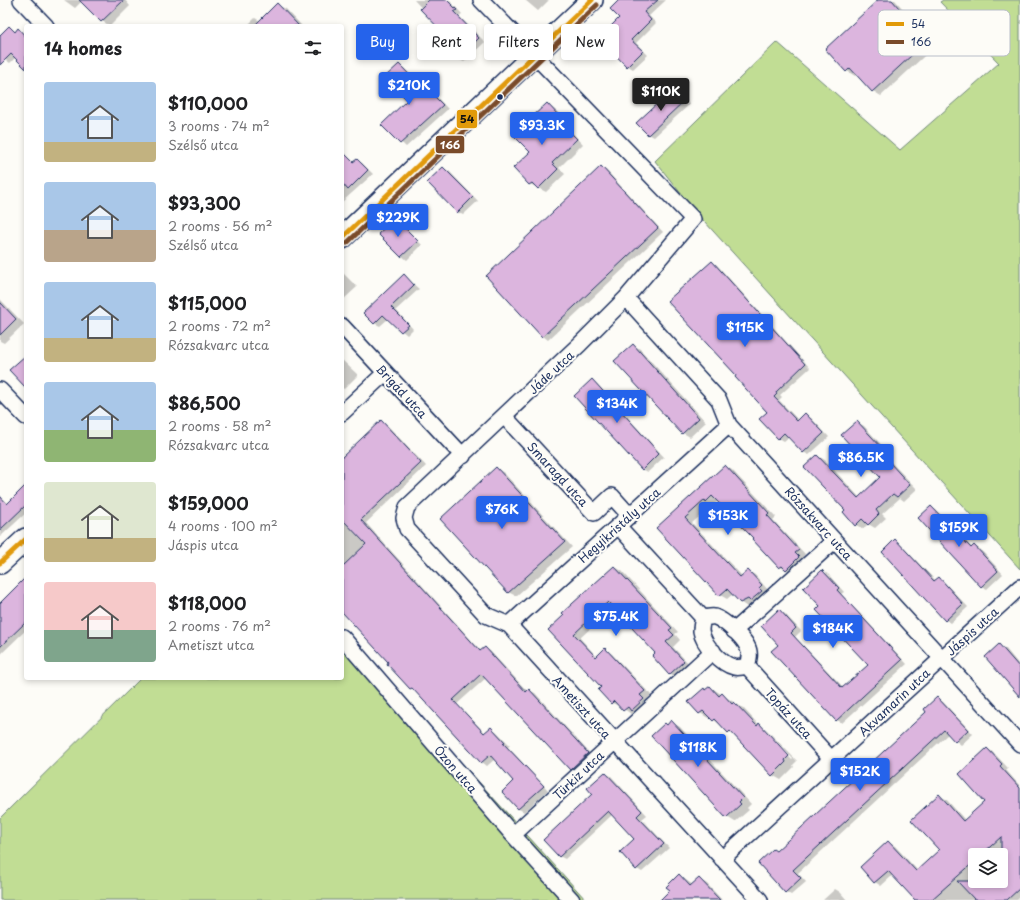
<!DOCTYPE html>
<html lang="en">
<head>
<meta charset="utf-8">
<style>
  :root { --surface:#fff; --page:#f6f6f6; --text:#202124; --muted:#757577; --accent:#2563eb }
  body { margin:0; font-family:"Playpen Sans",sans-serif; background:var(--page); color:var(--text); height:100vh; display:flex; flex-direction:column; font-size:15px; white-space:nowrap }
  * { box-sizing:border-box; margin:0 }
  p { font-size:13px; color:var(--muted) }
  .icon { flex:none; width:22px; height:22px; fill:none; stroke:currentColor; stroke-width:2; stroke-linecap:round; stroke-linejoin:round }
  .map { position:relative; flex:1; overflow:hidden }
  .panel { position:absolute; left:24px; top:24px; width:320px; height:656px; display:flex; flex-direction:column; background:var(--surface); border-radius:4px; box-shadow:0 2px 6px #0003 }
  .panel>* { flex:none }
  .hud { position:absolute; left:356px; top:24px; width:380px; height:36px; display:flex; gap:8px }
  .buttons { position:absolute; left:968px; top:848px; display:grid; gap:8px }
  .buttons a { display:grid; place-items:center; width:40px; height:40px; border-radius:4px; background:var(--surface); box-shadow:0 2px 6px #0003; font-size:20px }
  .price { position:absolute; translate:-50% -34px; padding:0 9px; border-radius:4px; background:var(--accent); color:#fff; font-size:13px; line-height:26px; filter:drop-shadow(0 1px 2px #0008) }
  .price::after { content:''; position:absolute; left:50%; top:24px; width:12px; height:9px; margin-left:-6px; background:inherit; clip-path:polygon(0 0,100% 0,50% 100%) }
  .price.current { background:#222; color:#fff }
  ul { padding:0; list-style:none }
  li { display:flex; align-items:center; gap:12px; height:100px; padding:0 20px }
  li span { display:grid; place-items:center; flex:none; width:112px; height:80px; border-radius:4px; color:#555 }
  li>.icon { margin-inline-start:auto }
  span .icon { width:48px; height:48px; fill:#fffc; stroke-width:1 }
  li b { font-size:17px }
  h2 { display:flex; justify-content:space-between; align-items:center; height:48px; padding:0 20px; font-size:17px }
  .pill { padding:0 14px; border-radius:4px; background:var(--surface); box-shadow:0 2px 6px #0003; font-size:14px; line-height:36px }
  .pill.current { background:var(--accent); color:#fff }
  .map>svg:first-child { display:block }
  .green { fill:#c1dd94; stroke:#6e8679 }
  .shadow { fill:#0003; fill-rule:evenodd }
  .building { fill:#dcb5de; stroke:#1b2f5e }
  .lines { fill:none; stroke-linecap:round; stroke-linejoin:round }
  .street-casing { stroke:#1b2f5e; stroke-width:18 }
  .secondary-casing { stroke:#1b2f5e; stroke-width:24 }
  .street { stroke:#fdfcf7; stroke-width:15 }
  .secondary { stroke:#fdfcf7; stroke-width:21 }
  .bus-1-casing { stroke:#fdfcf7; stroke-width:8 }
  .bus-2-casing { stroke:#fdfcf7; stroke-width:8 }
  .bus-1 { stroke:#e19a09; stroke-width:5 }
  .bus-2 { stroke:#7a4b2a; stroke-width:5 }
  .bus-dot { fill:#1b2f5e; stroke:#fdfcf7; stroke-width:1.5 }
  .labels { text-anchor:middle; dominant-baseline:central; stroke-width:4; stroke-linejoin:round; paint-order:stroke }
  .street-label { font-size:12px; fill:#1b2f5e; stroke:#fdfcf7 }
  .key { fill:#fdfcf7; stroke:#b9bec9; stroke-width:1 }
  .key-label { font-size:11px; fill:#1b2f5e }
  .line-badge { stroke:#fdfcf7; stroke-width:1.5 }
  .badge-label { font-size:11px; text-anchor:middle; font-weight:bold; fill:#fff }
  .pale-badge-label { font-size:11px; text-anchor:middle; font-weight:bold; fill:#111 }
</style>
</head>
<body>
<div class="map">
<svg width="1020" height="900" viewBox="0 0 1020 900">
  <rect width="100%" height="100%" fill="#fdfcf7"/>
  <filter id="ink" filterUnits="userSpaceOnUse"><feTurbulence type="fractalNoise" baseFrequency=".025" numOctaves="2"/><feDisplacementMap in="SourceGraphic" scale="8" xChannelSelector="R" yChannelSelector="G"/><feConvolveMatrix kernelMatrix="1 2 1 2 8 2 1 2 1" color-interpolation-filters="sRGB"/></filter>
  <g filter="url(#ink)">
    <path class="green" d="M943 0H1020V569L694 210 655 161 777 42 900 150 999 63 940 2Z
      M342 631 586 900H0V818L141 678H342Z"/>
    <path class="shadow" d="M64 0H125L130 6 110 26 102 21 82 1 75 8Z
      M414 0H449L462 14 459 16 485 42 464 62 458 59 453 42Z
      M525 0H549L538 11Z
      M622 0H666L649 16 656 23 636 43 648 55 633 69 628 66 620 18Z
      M879 0H895L914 21 912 23 934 47 881 96 873 91 857 74 855 76 847 71Z
      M277 5 286 9 302 26H247L255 18 260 21Z
      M9 27 16 32 18 30 26 35V67L16 57 10 63 0 56V36Z
      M399 65 404 68 429 94 430 93 436 96 448 109 406 147 383 125 408 100Z
      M674 89 690 104 654 137 648 134Z
      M547 104 554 109 566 120 563 123 583 144 559 168 565 174 546 192 530 184 531 152Z
      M342 152 354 162 357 160 362 163 373 174 342 202Z
      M601 167 606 170 663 232 548 340 543 336 487 277Z
      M443 168 449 171 478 201 463 215 457 212Z
      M395 219 400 222 422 245 407 260 402 256 380 234Z
      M712 262 717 265 810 368 780 395 782 397 779 400 799 421 805 415 811 418 829 437 809 455 803 452 789 437 784 441 779 438 769 412 738 375Z
      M342 272 357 287 344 299 342 298Z
      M404 276 419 289 396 310 413 329 407 335 388 319 380 326 374 323Z
      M0 299 24 324 4 343 0 341Z
      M633 345 640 349 706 422 690 437 683 433Z
      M342 360 358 375 344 389 342 388Z
      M592 381 597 384 664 457 648 472 642 469Z
      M381 422 387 425 426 466 366 523 481 651 485 648 490 651 528 692 529 690 535 693 593 757 576 772 570 769 486 678 457 704 485 733 491 728 496 731 510 745 508 747 548 790 524 812 519 809 503 792 514 781 495 759 487 766 482 762 417 691 411 688 342 610V459Z
      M857 422 864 426 890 454 886 457 917 489 904 501 900 498 882 514 886 518 875 528 868 524 863 529 856 525 818 456 825 460 860 498 882 477Z
      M725 466 732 470 776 517 773 520 805 554 802 558 806 562 793 573 780 567 719 500 692 523 742 576 748 571 755 575 768 590 766 592 769 596 747 607 740 602 733 594 727 599 720 595 658 528Z
      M496 468 504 473 572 547 516 596 508 592Z
      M26 486V513L0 537V496L9 504Z
      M931 507 936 510 972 548 974 546 980 549 1003 574 987 589 981 586Z
      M895 541 900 544 936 581 939 579 944 582 968 607 951 623 946 620Z
      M615 567 622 571 678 632 675 634 680 640 673 647 690 665 677 678 670 674 656 653 614 607 580 638 597 657 605 649 612 654 651 695 647 700 650 703 639 714 634 712 631 714 620 706 612 703 603 688 549 630Z
      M822 571 828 574 844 592 841 594 907 664 842 723 837 720 780 645 779 611 785 614 801 631 795 637 844 688 869 665 822 606Z
      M26 580V630L0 655V605Z
      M1000 646 1006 649 1020 666V696Z
      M710 687 743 708 758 724 767 730 797 761 793 765 794 767 781 780 772 775 736 736 710 717 708 718 700 713 704 689 706 691ZM763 730H766L793 759 792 760Z
      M937 698 943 702 973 734 961 745 948 734 798 873 806 882 791 895 786 892 777 852 928 712Z
      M671 722 680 727 751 804 747 808 749 810 735 822 727 817 665 724 668 725Z
      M988 749 994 753 1008 768 1006 770 1020 786V897L1017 900H916L893 875 881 886 875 882 861 867 888 842 895 846 918 871 940 851 939 796 946 799 965 820 986 802ZM975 855H1001V881H975Z
      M605 773 611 776 647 815 642 819 669 848 642 872 637 869 635 839 613 814 565 859 559 856Z
      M680 876 693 885 699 879 707 884 722 900H661L671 890Z
      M835 889 840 892 847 900H823Z"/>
    <path class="building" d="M79 0H124L101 22Z
      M429 0H447L457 10 454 12 479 38 458 59 446 47 452 42 420 9Z
      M619 0H658L644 12 651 20 631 40 643 51 627 67 599 38 619 18 610 9Z
      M878 0H892L906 16 904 18 926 42 872 92 850 68 846 72 825 49Z
      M277 3 299 26H254Z
      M9 26 15 32 18 28 26 37V69L11 54 0 65V35Z
      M399 64 428 94 430 92 443 105 400 144 381 125 407 100 385 77Z
      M674 88 685 100 648 135 636 123Z
      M547 103 559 116 556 118 577 139 552 163 558 169 538 189 532 183 529 185 513 168 530 152 513 135Z
      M342 151 353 162 357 159 368 170 348 190 342 183Z
      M601 166 658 228 542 337 486 276Z
      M443 167 473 197 457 213 427 182Z
      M395 218 418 241 401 257 378 234Z
      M712 261 805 364 776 392 777 394 774 397 797 421 805 413 824 433 803 453 784 433 778 439 759 419 767 412 735 377 736 375 667 301Z
      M404 274 414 285 391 307 409 325 401 332 383 315 374 324 363 313Z
      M0 302 16 319 0 335Z
      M633 344 699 418 682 434 614 361Z
      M26 355V388L9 370Z
      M592 379 659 453 642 470 574 396Z
      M381 420 421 463 361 520 480 651 485 647 526 692 529 689 588 753 570 770 481 674 453 700 484 733 491 727 505 742 503 743 544 786 518 809 502 792 513 781 490 755 481 763 412 688 410 689 387 664 388 662 342 612V567L366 544 342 519V457Z
      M857 421 883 449 880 452 910 485 897 497 893 494 876 510 879 514 868 525 862 519 855 526 843 512 845 510 804 467 817 455 858 498 880 477 841 435Z
      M725 465 769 513 767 515 799 550 795 553 799 557 786 570 782 566 779 568 752 539 753 538 712 496 706 502 705 500 685 518 740 577 748 570 762 585 759 588 762 591 750 601 748 599 740 603 727 589 719 596 656 528Z
      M496 467 565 542 508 593 440 519Z
      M26 485V505L0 530V496L7 504Z
      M931 506 971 548 974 545 998 571 981 587 918 518Z
      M895 539 934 581 939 577 963 604 945 621 882 552Z
      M614 566 672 628 669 630 674 635 666 642 684 661 669 675 652 656 655 653 608 602 574 634 596 657 605 648 645 691 640 695 644 699 631 711 628 707 623 711 614 701 611 704 598 690 601 687 548 630 564 615 562 613Z
      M822 570 839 588 837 590 902 660 836 721 771 651 778 645 761 626 779 609 796 628 791 633 842 688 868 665 816 610 820 606 803 588Z
      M26 577V622L0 647V603Z
      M999 644 1020 668V697L985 657Z
      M710 686 719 696 722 693 732 704 734 702 757 726 759 723 789 756 785 760 786 762 772 776 730 731 728 733 715 719 713 721 703 711 699 714 688 702 704 688 705 690Z
      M937 697 968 730 955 742 944 730 793 870 801 878 785 893 758 863 773 849 776 851 801 828 926 712 924 709Z
      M671 720 743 798 739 802 741 804 726 818 651 736 665 723 667 725Z
      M987 748 1002 764 1000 766 1020 788V888L1007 900H975L957 881H1001V837L981 855H975V861L931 900H915L888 871 874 883 860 867 888 841 916 871 939 850 911 820 939 794 963 821 984 802 959 774Z
      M605 772 642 811 637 816 664 844 636 870 620 852 634 839 608 811 559 857 543 840 592 794 587 788Z
      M679 874 690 886 699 878 720 900H660L670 890 666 887Z"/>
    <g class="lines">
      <defs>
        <path id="street" d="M21 0 46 26
          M481 0 693 219 626 298 580 344 407 507 404 518 407 529 486 615 509 625 760 900
          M626 298 719 400 729 425 1020 744
          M342 326 463 456
          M0 390 26 417
          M342 413 385 373
          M504 416 594 513 612 496 630 516
          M618 526 703 618C702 622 701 627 701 631 703 644 721 664 734 667 738 668 743 667 747 666L831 759
          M703 618C706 618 711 616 715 617 724 620 743 637 747 646 751 653 749 660 747 666
          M509 625 729 425
          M734 631 834 541
          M342 637 513 835 572 900
          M513 835 713 651
          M722 859 1020 587"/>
        <path id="secondary" d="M342 238 592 0
          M0 563 26 539"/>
      </defs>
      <use href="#street" class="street-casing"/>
      <use href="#secondary" class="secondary-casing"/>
      <use href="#street" class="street"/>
      <use href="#secondary" class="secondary"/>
      <defs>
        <path id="bus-1" d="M342 238 592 0
          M0 563 26 539"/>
        <path id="bus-2" d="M347 243 597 5"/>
      </defs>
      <use href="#bus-1" class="bus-1-casing"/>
      <use href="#bus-2" class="bus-2-casing"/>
      <use href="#bus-1" class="bus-1"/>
      <use href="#bus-2" class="bus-2"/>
    </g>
  </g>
  <circle class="bus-dot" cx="500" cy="97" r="3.5"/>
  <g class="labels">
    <g class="street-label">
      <text transform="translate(551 372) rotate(-43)">Jáde utca</text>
      <text transform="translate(402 391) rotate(47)">Brigád utca</text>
      <text transform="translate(558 474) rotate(47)">Smaragd utca</text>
      <text transform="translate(819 523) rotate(48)">Rózsakvarc utca</text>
      <text transform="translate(619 525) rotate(-42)">Hegyikristály utca</text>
      <text transform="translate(972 631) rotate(-42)">Jáspis utca</text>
      <text transform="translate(894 702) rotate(-43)">Akvamarin utca</text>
      <text transform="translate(582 707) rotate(48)">Ametiszt utca</text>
      <text transform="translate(789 713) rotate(48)">Topáz utca</text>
      <text transform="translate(456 769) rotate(49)">Ózon utca</text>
      <text transform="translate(578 775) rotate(-43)">Türkiz utca</text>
    </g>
  </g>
  <rect x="878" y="10" width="132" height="46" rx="6" class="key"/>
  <rect x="886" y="22" width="18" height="4" fill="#e19a09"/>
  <rect x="886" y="40" width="18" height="4" fill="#7a4b2a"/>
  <g class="key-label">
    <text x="911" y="28">54</text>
    <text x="911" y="46">166</text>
  </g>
  <g class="line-badge">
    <rect x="456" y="109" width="22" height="20" rx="4" fill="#e19a09"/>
    <rect x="435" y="135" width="30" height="19" rx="4" fill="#7a4b2a"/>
  </g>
  <g class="badge-label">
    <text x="450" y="149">166</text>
  </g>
  <g class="pale-badge-label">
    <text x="467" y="123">54</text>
  </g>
</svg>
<div class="buttons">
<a><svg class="icon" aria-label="layers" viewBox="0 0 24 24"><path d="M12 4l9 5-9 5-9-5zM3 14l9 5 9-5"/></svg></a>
</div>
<b class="price" style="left:409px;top:106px">$210K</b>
<b class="price current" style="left:661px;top:112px">$110K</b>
<b class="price" style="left:542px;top:146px">$93.3K</b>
<b class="price" style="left:398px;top:238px">$229K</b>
<b class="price" style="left:745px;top:348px">$115K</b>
<b class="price" style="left:617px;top:424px">$134K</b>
<b class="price" style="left:861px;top:478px">$86.5K</b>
<b class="price" style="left:502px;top:530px">$76K</b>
<b class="price" style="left:728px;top:536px">$153K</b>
<b class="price" style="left:959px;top:548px">$159K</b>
<b class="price" style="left:616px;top:637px">$75.4K</b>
<b class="price" style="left:833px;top:649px">$184K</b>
<b class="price" style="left:698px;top:768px">$118K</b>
<b class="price" style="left:860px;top:792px">$152K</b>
<div class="hud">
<a class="pill current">Buy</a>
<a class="pill">Rent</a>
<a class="pill">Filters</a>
<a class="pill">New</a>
</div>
<section class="panel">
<h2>14 homes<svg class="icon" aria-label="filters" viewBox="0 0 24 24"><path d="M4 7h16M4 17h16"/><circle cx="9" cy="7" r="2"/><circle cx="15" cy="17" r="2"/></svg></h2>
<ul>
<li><span style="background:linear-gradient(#a9c7e8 75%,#c2b280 0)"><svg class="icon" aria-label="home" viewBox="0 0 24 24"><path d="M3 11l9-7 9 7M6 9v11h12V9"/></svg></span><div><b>$110,000</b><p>3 rooms · 74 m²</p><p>Szélső utca</p></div></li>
<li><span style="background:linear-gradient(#a9c7e8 60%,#b9a48a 0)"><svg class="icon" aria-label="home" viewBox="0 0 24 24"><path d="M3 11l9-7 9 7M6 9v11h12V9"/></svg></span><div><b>$93,300</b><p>2 rooms · 56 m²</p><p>Szélső utca</p></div></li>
<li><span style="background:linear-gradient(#a9c7e8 70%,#c2b280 0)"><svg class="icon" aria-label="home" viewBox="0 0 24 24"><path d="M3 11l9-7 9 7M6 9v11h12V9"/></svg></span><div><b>$115,000</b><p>2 rooms · 72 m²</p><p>Rózsakvarc utca</p></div></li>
<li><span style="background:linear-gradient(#a9c7e8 60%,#8fb573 0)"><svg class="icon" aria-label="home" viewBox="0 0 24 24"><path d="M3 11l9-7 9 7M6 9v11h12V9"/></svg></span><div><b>$86,500</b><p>2 rooms · 58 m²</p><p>Rózsakvarc utca</p></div></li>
<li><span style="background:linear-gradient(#dfe7d0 70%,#c2b280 0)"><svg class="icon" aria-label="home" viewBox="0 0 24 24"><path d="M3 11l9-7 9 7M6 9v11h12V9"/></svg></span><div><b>$159,000</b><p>4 rooms · 100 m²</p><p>Jáspis utca</p></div></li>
<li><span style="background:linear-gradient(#f6c9c9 60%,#7fa58c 0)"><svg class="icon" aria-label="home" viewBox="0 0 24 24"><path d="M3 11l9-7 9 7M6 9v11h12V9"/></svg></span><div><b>$118,000</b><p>2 rooms · 76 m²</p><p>Ametiszt utca</p></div></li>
</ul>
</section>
</div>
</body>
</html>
